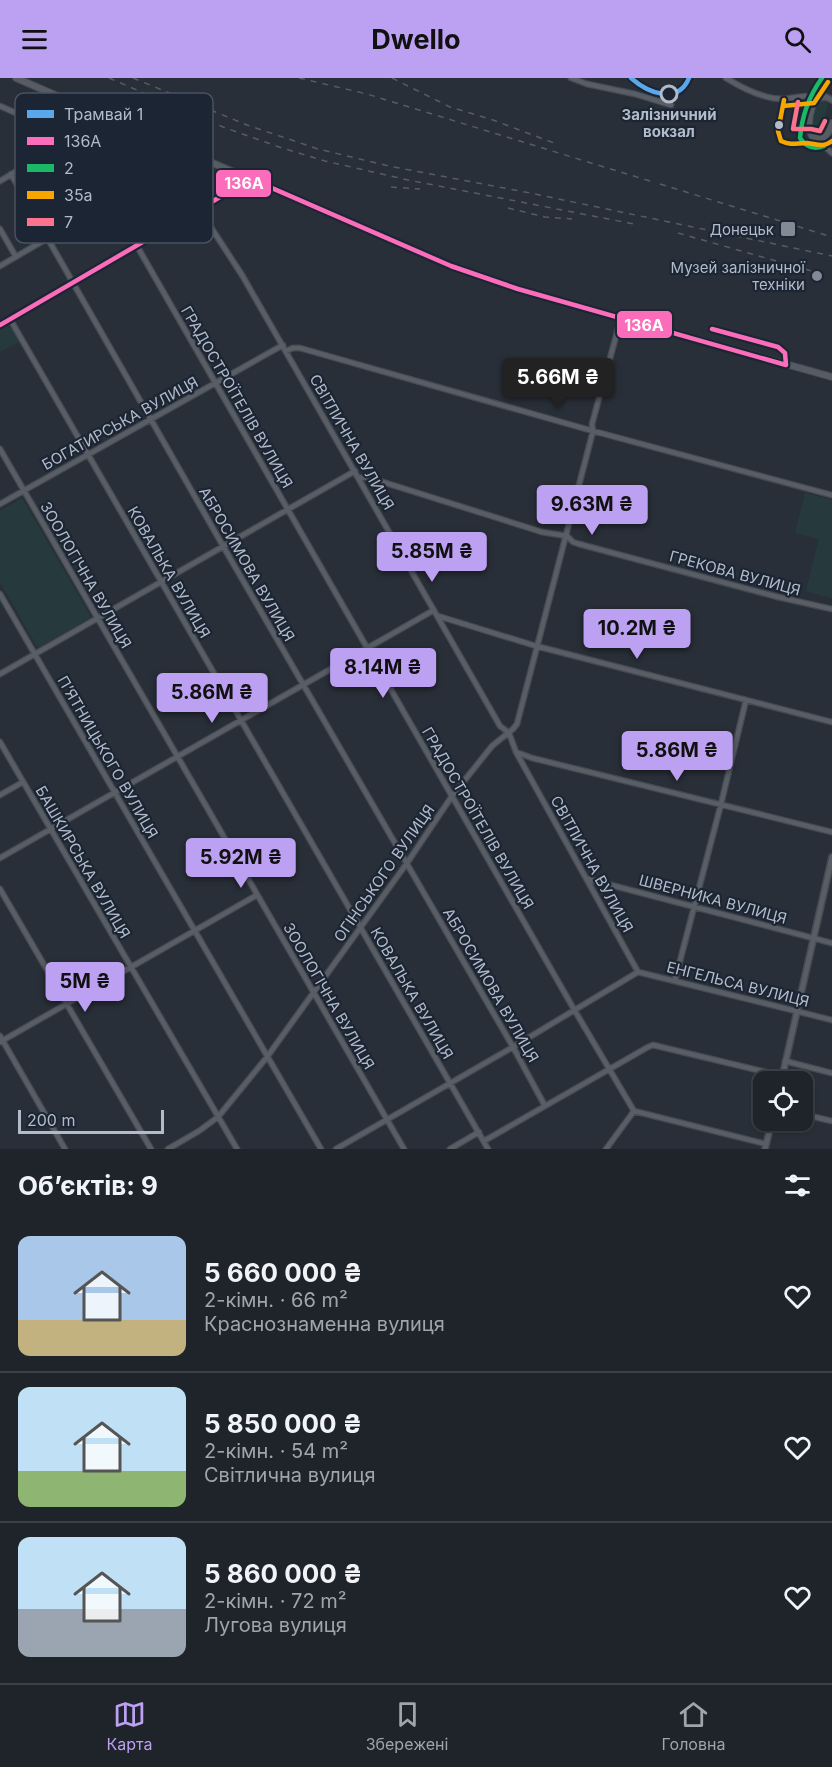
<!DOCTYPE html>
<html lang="uk">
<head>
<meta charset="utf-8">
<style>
  :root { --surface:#1f232a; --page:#272b32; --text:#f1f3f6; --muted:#a1a4a8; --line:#3c4047; --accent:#bca0f2 }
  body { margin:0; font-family:Inter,sans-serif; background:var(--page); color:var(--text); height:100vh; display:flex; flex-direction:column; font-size:22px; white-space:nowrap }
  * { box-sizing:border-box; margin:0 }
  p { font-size:20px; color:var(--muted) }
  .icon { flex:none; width:33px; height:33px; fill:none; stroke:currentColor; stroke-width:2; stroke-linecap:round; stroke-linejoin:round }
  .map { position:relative; height:1071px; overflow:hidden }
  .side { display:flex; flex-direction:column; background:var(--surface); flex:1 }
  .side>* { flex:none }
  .buttons { position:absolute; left:753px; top:993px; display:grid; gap:12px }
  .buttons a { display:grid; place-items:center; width:60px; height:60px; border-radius:12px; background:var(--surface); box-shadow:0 2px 4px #0004,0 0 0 2px var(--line); font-size:30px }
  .scale { position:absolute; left:18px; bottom:15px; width:146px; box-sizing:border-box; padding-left:6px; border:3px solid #b2bbc9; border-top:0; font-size:16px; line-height:21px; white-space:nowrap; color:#b2bbc9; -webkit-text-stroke:4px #1c2533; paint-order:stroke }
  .price { position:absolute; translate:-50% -51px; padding:0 14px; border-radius:6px; background:var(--accent); color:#111; font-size:20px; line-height:39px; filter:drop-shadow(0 2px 3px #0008) }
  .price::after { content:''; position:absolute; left:50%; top:36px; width:18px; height:14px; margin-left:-9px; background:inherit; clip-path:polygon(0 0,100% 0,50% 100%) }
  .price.selected { background:#222; color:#fff }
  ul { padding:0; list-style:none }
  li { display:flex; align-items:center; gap:18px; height:150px; padding:0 18px }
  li+li { border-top:2px solid var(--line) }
  li span { display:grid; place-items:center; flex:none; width:168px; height:120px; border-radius:12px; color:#555 }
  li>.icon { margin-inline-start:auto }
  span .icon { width:72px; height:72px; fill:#fffc; stroke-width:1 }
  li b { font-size:26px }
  h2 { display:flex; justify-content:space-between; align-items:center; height:72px; padding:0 18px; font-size:26px }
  header { display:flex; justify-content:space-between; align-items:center; height:78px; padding:0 18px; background:var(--accent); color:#111; font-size:27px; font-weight:700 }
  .dock { display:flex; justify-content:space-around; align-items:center; height:84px; border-top:2px solid var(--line); background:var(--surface); font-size:16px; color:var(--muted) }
  .dock a { display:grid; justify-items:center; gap:3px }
  .dock .selected { color:var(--accent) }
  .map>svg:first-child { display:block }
  .green { fill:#263a3e }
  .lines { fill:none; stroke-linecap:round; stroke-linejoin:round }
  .minor-casing { stroke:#454a51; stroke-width:7 }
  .tertiary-casing { stroke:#454a51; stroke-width:8 }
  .secondary-casing { stroke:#454a51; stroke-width:8 }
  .minor { stroke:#595e66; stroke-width:4.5 }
  .tertiary { stroke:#595e66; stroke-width:5 }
  .secondary { stroke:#575c64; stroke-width:6 }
  .rail { stroke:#575c64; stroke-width:1.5; stroke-dasharray:6 6; stroke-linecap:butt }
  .bus-1-casing { stroke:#1c2533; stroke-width:9 }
  .bus-2-casing { stroke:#1c2533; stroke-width:9 }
  .bus-3-casing { stroke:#1c2533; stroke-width:9 }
  .bus-4-casing { stroke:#1c2533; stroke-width:9 }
  .bus-1 { stroke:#fb6dba; stroke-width:4.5 }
  .bus-2 { stroke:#1ab867; stroke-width:4.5 }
  .bus-3 { stroke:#f7a600; stroke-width:4.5 }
  .bus-4 { stroke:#fc738d; stroke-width:4.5 }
  .tram-1-casing { stroke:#1c2533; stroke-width:9 }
  .tram-1 { stroke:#5aa8eb; stroke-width:4.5 }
  .stop-dot { fill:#1c2533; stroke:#b2bbc9; stroke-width:3 }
  .bus-dot { fill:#b2bbc9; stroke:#1c2533; stroke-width:2 }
  .poi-dot { fill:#828a96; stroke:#1c2533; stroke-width:2 }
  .labels { text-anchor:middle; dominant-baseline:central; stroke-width:4.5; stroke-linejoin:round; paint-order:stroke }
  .stop-label { font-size:15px; font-weight:bold; fill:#b2bbc9; stroke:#1c2533 }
  .poi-label { font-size:15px; fill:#b2bbc9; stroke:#1c2533; text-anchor:end }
  .street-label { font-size:15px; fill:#b2bbc9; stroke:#1c2533 }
  .key { fill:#1c2533; stroke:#495260; stroke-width:1.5 }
  .key-label { font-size:16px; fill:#b2bbc9 }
  .line-badge { stroke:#1c2533; stroke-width:2 }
  .badge-label { font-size:16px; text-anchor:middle; font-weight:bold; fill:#fff }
</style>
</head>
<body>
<header><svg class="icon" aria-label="menu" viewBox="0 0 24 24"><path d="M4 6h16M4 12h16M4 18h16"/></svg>Dwello<svg class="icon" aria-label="search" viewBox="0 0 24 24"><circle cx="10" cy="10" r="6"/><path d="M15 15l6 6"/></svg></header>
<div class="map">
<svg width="832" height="1071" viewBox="0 0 832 1071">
  <rect width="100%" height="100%" fill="#292f38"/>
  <path class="green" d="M819 21 825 22 828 27C825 36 824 55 812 50 809 42 813 27 819 21Z
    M6 247 13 252 19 264 0 274V250Z
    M805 415 832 422V520L806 513 819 461 795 455Z
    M22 420 91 539 38 570 0 504V433Z"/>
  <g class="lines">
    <defs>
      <path id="minor" d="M571 0 587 6 635 16 671 27
        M726 0C742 10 764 21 784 21 795 20 805 16 817 20
        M810 18 822 0
        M785 22 806 29 811 34
        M0 28 72 60
        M85 57 103 38
        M72 60 110 124
        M823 60 824 68 832 75
        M43 77 80 141
        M11 96 223 468 513 969 545 1028
        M0 103 72 60 85 57 132 79 197 119 204 129
        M196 133 212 151 242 197 500 648 509 655 516 674 638 894
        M0 151 16 179
        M137 168 575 933 634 1033 606 1071
        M0 188 160 95
        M10 241 488 1071
        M286 273 293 270H300L593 353 832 417
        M0 371 404 1071
        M359 400 367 399 542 454 567 458 573 464 579 466 778 519 832 531
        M0 426 283 267
        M0 516 321 1071
        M438 538 536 568 832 644
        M0 596 355 393
        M0 664 237 1071
        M516 674 532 680 832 754
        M0 717 23 704
        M0 780 434 532
        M588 801 832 865
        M0 811 151 1071
        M638 894 832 942
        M675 902 721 726 746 622
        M0 958 65 1071
        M0 964 257 817
        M785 983 832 995
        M634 1033 766 1066
        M802 1036 832 1043
        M484 1063 648 969 653 967 782 998
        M168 1071 199 1053 218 1039 267 979 407 785 452 718 492 668 513 651 517 646 593 353 592 346 621 240
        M336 1071 513 969 638 894
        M450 1071 479 1054"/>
      <path id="tertiary" d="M817 20 826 19 832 22
        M0 247 251 101
        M781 1004 832 779
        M765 1071 772 1042"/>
      <path id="secondary" d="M16 0 451 188 518 211 832 299
        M826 0C817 18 803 39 812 58 824 64 829 56 832 45"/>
    </defs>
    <use href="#minor" class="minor-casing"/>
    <use href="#tertiary" class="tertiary-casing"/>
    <use href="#secondary" class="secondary-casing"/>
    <use href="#minor" class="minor"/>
    <use href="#tertiary" class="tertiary"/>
    <use href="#secondary" class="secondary"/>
    <path class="rail" d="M109 0 223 49 279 69 325 83 408 102 639 147
      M133 0 247 47 318 71 389 88 530 115 832 178
      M299 0 367 16 653 104
      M392 0 450 29 493 42 554 65
      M660 106 832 159
      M391 109 420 111
      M508 130 545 139 572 141
      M678 155 815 194"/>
    <defs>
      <path id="bus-1" d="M0 247 251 101 451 188 518 211 786 287 785 275 778 269 712 251"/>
      <path id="bus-2" d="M822 0C809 18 802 37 800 60 806 69 814 72 824 68"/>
      <path id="bus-3" d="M784 22 778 53 781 63C792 68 796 65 807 65 817 66 823 70 832 63
        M783 28 814 25 828 4"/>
      <path id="bus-4" d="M798 24 793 51H811L820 53 825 43"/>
    </defs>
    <use href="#bus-1" class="bus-1-casing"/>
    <use href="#bus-2" class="bus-2-casing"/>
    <use href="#bus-3" class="bus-3-casing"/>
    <use href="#bus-4" class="bus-4-casing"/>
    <use href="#bus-1" class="bus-1"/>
    <use href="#bus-2" class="bus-2"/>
    <use href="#bus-3" class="bus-3"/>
    <use href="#bus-4" class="bus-4"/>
    <defs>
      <path id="tram-1" d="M631 0C648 15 678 27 689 0"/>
    </defs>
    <use href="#tram-1" class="tram-1-casing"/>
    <use href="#tram-1" class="tram-1"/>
  </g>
  <circle class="stop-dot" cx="669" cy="16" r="8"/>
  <circle class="bus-dot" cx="779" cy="47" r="5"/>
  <g class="poi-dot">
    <rect x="780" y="143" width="16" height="16" rx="3"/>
    <circle cx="817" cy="198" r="6"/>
  </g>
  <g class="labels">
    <g class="stop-label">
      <text x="669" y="36">Залізничний<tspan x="669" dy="17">вокзал</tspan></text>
    </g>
    <g class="poi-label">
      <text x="774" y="151">Донецьк</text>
      <text x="805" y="189">Музей залізничної<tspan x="805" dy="17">техніки</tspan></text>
    </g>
    <g class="street-label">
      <text transform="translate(237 319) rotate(60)">ГРАДОСТРОЇТЕЛIВ ВУЛИЦЯ</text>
      <text transform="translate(120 345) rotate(-29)">БОГАТИРСЬКА ВУЛИЦЯ</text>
      <text transform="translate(352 364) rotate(60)">СВІТЛИЧНА ВУЛИЦЯ</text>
      <text transform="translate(247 486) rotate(60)">АБРОСИМОВА ВУЛИЦЯ</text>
      <text transform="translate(169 494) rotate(60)">КОВАЛЬКА ВУЛИЦЯ</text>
      <text transform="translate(735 495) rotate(15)">ГРЕКОВА ВУЛИЦЯ</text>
      <text transform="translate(86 497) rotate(60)">ЗООЛОГІЧНА ВУЛИЦЯ</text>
      <text transform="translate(108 679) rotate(60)">П’ЯТНИЦЬКОГО ВУЛИЦЯ</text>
      <text transform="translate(478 740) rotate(60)">ГРАДОСТРОЇТЕЛIВ ВУЛИЦЯ</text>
      <text transform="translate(83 784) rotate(60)">БАШКИРСЬКА ВУЛИЦЯ</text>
      <text transform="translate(592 786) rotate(61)">СВІТЛИЧНА ВУЛИЦЯ</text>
      <text transform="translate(384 795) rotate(-55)">ОГІНСЬКОГО ВУЛИЦЯ</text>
      <text transform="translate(713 821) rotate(15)">ШВЕРНИКА ВУЛИЦЯ</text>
      <text transform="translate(738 906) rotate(14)">ЕНГЕЛЬСА ВУЛИЦЯ</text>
      <text transform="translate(491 907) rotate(60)">АБРОСИМОВА ВУЛИЦЯ</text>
      <text transform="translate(412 915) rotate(60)">КОВАЛЬКА ВУЛИЦЯ</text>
      <text transform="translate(329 918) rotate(60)">ЗООЛОГІЧНА ВУЛИЦЯ</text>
    </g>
  </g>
  <rect x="15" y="15" width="198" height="150" rx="9" class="key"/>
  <rect x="27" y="32" width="27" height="8" fill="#5aa8eb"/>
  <rect x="27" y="59" width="27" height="8" fill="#fb6dba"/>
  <rect x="27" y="86" width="27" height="8" fill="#1ab867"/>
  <rect x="27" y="113" width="27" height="8" fill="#f7a600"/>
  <rect x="27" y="140" width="27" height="8" fill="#fc738d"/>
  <g class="key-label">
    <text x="64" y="42">Трамвай 1</text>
    <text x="64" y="69">136А</text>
    <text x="64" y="96">2</text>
    <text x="64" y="123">35а</text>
    <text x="64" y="150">7</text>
  </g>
  <g class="line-badge">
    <rect x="215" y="91" width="57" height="29" rx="6" fill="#fb6dba"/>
    <rect x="616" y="232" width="57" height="29" rx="6" fill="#fb6dba"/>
  </g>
  <g class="badge-label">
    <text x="244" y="111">136А</text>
    <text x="644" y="253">136А</text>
  </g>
</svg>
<div class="buttons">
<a><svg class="icon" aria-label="locate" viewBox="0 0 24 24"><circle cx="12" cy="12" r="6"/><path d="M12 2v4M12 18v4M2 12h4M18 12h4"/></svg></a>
</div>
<div class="scale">200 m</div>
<b class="price selected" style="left:558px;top:331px">5.66M ₴</b>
<b class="price" style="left:592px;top:458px">9.63M ₴</b>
<b class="price" style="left:432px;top:505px">5.85M ₴</b>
<b class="price" style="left:637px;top:582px">10.2M ₴</b>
<b class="price" style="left:383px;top:621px">8.14M ₴</b>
<b class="price" style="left:212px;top:646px">5.86M ₴</b>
<b class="price" style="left:677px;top:704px">5.86M ₴</b>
<b class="price" style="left:241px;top:811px">5.92M ₴</b>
<b class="price" style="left:85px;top:935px">5M ₴</b>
</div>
<section class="side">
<h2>Об’єктів: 9<svg class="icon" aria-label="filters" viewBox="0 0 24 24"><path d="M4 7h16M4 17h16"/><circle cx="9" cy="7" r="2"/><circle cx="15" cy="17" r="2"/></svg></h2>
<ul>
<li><span style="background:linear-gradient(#a9c7e8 70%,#c2b280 0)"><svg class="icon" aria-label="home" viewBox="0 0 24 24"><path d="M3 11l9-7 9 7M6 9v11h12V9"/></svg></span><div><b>5 660 000 ₴</b><p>2-кімн. · 66 m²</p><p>Краснознаменна вулиця</p></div><svg class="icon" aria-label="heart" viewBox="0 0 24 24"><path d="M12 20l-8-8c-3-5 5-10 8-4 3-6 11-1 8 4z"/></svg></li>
<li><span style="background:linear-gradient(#bfe0f5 70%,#8fb573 0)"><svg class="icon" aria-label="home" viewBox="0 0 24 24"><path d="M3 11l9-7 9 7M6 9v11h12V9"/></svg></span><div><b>5 850 000 ₴</b><p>2-кімн. · 54 m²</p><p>Світлична вулиця</p></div><svg class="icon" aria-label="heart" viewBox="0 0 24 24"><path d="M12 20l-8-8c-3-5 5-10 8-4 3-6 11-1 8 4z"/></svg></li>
<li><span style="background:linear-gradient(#bfe0f5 60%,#9aa5b1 0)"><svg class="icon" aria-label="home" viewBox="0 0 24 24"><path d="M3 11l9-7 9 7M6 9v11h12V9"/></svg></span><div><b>5 860 000 ₴</b><p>2-кімн. · 72 m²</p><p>Лугова вулиця</p></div><svg class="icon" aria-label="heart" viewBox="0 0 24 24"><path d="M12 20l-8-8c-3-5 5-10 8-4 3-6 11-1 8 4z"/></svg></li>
</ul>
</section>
<nav class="dock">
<a class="selected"><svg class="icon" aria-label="map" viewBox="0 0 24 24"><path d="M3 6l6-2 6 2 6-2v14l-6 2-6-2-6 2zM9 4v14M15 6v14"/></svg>Карта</a>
<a><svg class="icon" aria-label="saved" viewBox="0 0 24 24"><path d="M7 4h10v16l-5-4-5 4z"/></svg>Збережені</a>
<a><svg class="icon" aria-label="home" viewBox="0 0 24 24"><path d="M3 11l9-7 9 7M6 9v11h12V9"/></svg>Головна</a>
</nav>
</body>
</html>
